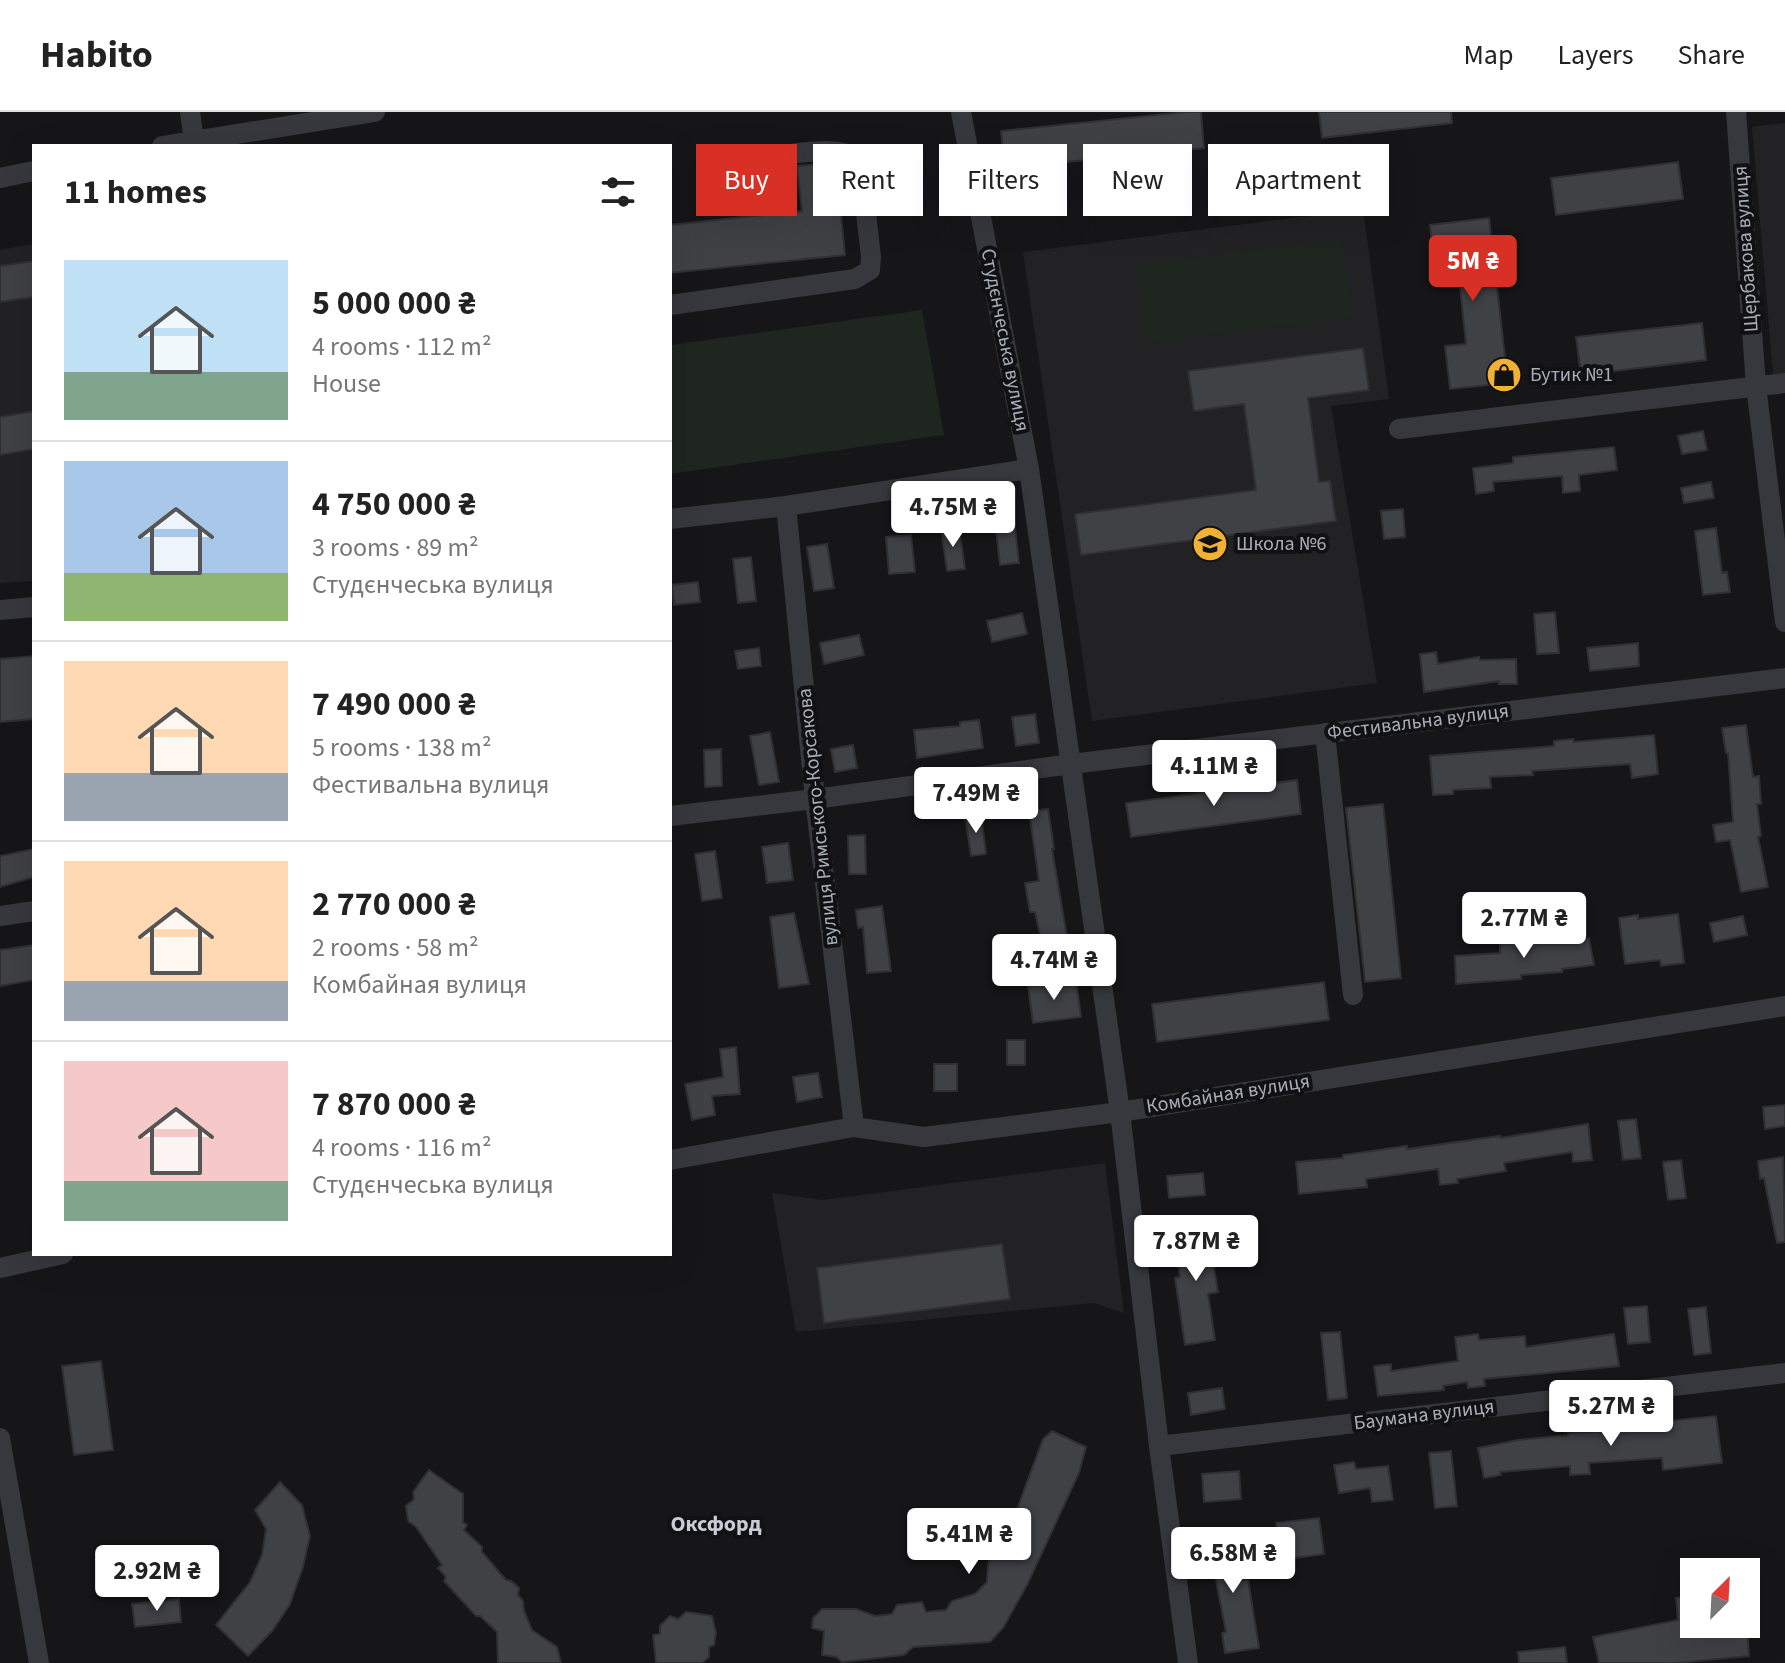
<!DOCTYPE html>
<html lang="en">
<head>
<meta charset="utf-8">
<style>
  :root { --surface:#fff; --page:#f2f2f2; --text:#222; --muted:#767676; --line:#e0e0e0; --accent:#d93025 }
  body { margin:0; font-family:"Source Sans 3",sans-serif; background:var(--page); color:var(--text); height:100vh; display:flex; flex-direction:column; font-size:30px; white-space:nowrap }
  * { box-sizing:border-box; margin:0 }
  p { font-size:26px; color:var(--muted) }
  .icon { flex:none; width:44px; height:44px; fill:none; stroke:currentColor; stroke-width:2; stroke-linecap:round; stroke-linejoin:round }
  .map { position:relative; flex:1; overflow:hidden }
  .panel { position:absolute; left:32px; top:32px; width:640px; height:1112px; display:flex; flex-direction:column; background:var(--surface); border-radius:0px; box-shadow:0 8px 32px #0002 }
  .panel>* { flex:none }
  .hud { position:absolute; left:696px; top:32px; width:760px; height:72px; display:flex; gap:16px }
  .needle { width:52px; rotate:24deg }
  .fabs { position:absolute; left:1680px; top:1446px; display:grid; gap:16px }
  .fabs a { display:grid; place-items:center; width:80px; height:80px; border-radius:0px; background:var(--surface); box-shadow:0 8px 32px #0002; font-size:40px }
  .price { position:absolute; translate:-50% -68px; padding:0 18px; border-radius:8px; background:#fff; color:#222; font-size:26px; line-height:52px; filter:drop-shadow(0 2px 4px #0008) }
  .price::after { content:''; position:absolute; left:50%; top:48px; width:24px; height:18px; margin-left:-12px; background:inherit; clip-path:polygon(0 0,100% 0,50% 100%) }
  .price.active { background:var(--accent); color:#fff }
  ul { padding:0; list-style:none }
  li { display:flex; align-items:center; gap:24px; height:200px; padding:0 32px }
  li+li { border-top:2px solid var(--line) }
  li span { display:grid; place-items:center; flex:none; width:224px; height:160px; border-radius:0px; color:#555 }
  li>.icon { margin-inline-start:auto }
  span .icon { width:96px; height:96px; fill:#fffc; stroke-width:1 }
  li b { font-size:34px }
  h2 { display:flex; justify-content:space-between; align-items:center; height:96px; padding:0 32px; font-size:34px }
  .chip { padding:0 28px; border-radius:0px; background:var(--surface); box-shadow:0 8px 32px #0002; font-size:28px; line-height:72px }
  .chip.active { background:var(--accent); color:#fff }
  header { display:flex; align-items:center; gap:48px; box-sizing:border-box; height:112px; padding:0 40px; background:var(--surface); border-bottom:2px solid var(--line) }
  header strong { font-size:38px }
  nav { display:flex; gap:44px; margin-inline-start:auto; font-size:28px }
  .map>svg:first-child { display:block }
  .built { fill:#222225 }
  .green { fill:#1e261f }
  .building { fill:#404145; stroke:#303034; stroke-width:2 }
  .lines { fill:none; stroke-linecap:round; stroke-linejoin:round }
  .minor { stroke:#37383d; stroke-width:20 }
  .labels { text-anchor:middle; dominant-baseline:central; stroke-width:8; stroke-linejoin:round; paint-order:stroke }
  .street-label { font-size:20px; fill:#a8adb8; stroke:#111113 }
  .poi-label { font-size:20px; fill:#a8adb8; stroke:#111113; text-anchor:start }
  .neighbourhood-label { font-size:22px; font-weight:bold; fill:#c9ccd4; stroke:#111113 }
</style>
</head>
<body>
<header>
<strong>Habito</strong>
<nav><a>Map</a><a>Layers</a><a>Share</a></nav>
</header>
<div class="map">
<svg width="1785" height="1551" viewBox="0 0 1785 1551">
  <rect width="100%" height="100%" fill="#161618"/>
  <path class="built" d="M1785 11V261L1773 262 1752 15Z
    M1363 97 1389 287 1331 294 1377 571 1092 609 1023 140Z
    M34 132V469L0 471V138Z
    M1105 1051 1124 1201 1094 1191 796 1220 772 1081 823 1088Z"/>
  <path class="green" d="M1342 128 1353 206 1146 231 1134 152Z
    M922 198 944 323 670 362V233Z"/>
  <path class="building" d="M1186 0H1201L1204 36 1005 56 1001 19Z
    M1319 0H1451L1452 11 1322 26Z
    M1678 50 1683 87 1556 103 1551 66Z
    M823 52 836 53 845 143 670 161V113L802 99 797 54Z
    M1489 106 1508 271 1450 277 1445 234 1466 232 1458 156 1435 159 1430 113Z
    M34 149V185L0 190V154Z
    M1702 211 1706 248 1581 263 1576 225Z
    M1363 236 1369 278 1308 286 1319 370 1330 369 1336 409 1081 443 1075 402 1256 378 1244 292 1194 299 1188 259Z
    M34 299V337L0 343V305Z
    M1703 319 1707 338 1682 342 1678 324Z
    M1614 335 1617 358 1579 363 1580 379 1563 381 1562 364 1493 370 1494 379 1476 382 1473 356 1513 351V345Z
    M1711 370 1714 386 1684 391 1681 376Z
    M1403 397 1405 425 1384 427 1381 399Z
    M1014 407 1019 451 1000 453 995 409Z
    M959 415 965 457 947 459 941 417Z
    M1716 416 1722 461 1727 460 1730 480 1703 483 1695 419Z
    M911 423 915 460 889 462 886 425Z
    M827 432 834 476 814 479 807 435Z
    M751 445 756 489 738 491 733 447Z
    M698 470 700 490 674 493 672 473Z
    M1555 500 1559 541 1537 542 1534 502Z
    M1022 501 1027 522 992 530 987 509Z
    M859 523 864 543 824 552 820 531Z
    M1638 531 1639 554 1590 559 1587 536Z
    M759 536 761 554 738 557 735 539Z
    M1436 540 1438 552 1479 545 1480 548 1516 547 1517 572H1499V569L1424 580 1420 542Z
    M34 544V607L0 610V547Z
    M1035 602 1039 631 1016 634 1012 605Z
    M979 608 983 636 917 646 914 618 960 614V610Z
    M1746 613 1753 665 1759 664 1761 692H1757L1761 724 1758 725 1768 775 1741 780 1730 728 1716 730 1713 713 1733 710 1728 641H1726L1722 616Z
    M770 620 779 670 759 673 750 624Z
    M1654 623 1658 662 1632 666 1630 652 1532 659 1533 663 1490 665 1491 676 1453 678V682L1433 683 1430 644 1554 634V629L1573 627 1574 630Z
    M853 633 857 656 835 660 831 637Z
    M721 637 722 674 705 675 704 638Z
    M1297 668 1301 702 1131 725 1126 691Z
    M1383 692 1401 866 1365 870 1346 696Z
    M1048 697 1054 737H1052L1068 831 1043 836 1035 800H1030L1025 771 1039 769 1029 699Z
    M981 701 986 742 971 744 965 704Z
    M865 723 866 762H849L848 724Z
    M788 731 793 768 767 771 762 735Z
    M34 737V765L0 775V744Z
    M715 739 722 786 702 789 695 742Z
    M882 794 891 859 867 861 863 815 858 816 856 798Z
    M794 801 809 872 779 876 770 805Z
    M1678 802 1684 851 1661 854 1660 848 1625 852 1619 806 1638 803V807Z
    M1743 804 1747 823 1714 830 1710 811Z
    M1559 826 1560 830 1589 826 1594 853 1562 857V860L1521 863V867L1456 872 1455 844 1500 841V832Z
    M34 833V868L0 874V838Z
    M1076 868 1081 905 1033 911 1028 874Z
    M1324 870 1329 908 1157 930 1152 892Z
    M1007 928H1025V953H1007Z
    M736 935 740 982 712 984 715 1003 692 1008 685 972 723 965 720 937Z
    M934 952H957V979H934Z
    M818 961 822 985 797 990 793 965Z
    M1785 993V1014L1765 1017 1763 995Z
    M1636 1007 1641 1046 1623 1048 1618 1009Z
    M1588 1012 1592 1048 1573 1050 1572 1040 1504 1051 1506 1059 1457 1067 1458 1071 1440 1073 1438 1057 1366 1067 1367 1075 1299 1082 1296 1050 1343 1046V1043L1407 1034V1037L1500 1024V1026Z
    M1783 1045 1785 1130 1777 1131 1764 1066 1760 1067 1758 1049Z
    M1681 1048 1686 1086 1668 1088 1663 1050Z
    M1203 1061 1205 1083 1169 1086 1167 1064Z
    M1211 1114 1215 1139H1211L1218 1180 1208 1182 1215 1228 1185 1233 1175 1166 1180 1165 1173 1120Z
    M1002 1132 1010 1187 824 1211 817 1156Z
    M1647 1194 1650 1230 1628 1232 1624 1196Z
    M1706 1195 1711 1241 1694 1243 1688 1197Z
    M1340 1220 1347 1286 1328 1288 1321 1221Z
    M1478 1222 1479 1228 1525 1224 1526 1235 1614 1222 1619 1254 1484 1267 1485 1274 1468 1276 1467 1270 1443 1274 1444 1278 1378 1284 1374 1254 1391 1252V1259L1458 1249 1455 1225Z
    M101 1249 113 1338 74 1343 62 1254Z
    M1222 1276 1225 1297 1191 1303 1188 1281Z
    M1716 1304 1722 1351 1663 1358 1662 1346 1589 1351 1590 1362 1570 1363V1354L1500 1360 1501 1363 1484 1366 1478 1336 1518 1328 1568 1323V1321L1611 1319 1610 1315Z
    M1052 1319 1086 1335 1079 1361 1027 1473 1003 1516 990 1530 913 1535 904 1543 842 1550 836 1545 822 1543 824 1519 812 1516 813 1506 822 1497H856L875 1504 892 1502 897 1493 922 1490 926 1500 946 1498 952 1489 975 1482 987 1470 988 1452 1007 1406 1013 1408 1043 1327Z
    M1451 1339 1457 1394 1435 1396 1429 1341Z
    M1354 1350 1356 1357 1388 1354 1393 1388 1372 1390 1370 1376 1339 1381 1334 1353Z
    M429 1358 463 1382V1410L467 1413 464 1418 482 1435V1440L506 1468 511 1469 519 1476 518 1483 523 1489 524 1499 532 1518 557 1535 561 1551H498L497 1520 480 1504H476L444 1469 446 1465 438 1456 442 1453 416 1415 408 1409 406 1394 414 1387 413 1380Z
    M1239 1359 1241 1387 1204 1390 1202 1362Z
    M280 1370 302 1393 310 1424 303 1455 290 1492 273 1518 248 1544 216 1513 250 1470 262 1443 266 1417 255 1398Z
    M1319 1406 1324 1442 1281 1448 1276 1411Z
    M1233 1419 1240 1469 1248 1467 1259 1536 1225 1541 1222 1521 1226 1520 1207 1422Z
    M1694 1484V1512H1747L1749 1544 1675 1551H1599L1593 1525 1678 1508 1676 1486Z
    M179 1487 181 1510 135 1515 132 1492Z
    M686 1500 712 1504 716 1521 714 1533 709 1535V1545L702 1551H656L653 1523 660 1522V1514L670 1504 678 1507Z
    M1565 1535 1567 1551H1519L1518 1540Z"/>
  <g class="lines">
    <path class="minor" d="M190 0 194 28 198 34
      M961 0 1029 357 1120 1000 1159 1334 1188 1551
      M1736 0 1756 274 1785 510
      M162 34 375 0
      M0 66 34 59
      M670 193 855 167 870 158 871 145 860 49C838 29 778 45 749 48
      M1399 317 1785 271
      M786 394 815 687 854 1015
      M670 407 786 394 1029 357
      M0 498 34 495
      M1325 621 1353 883
      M670 704 815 687 1071 652 1785 566
      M0 804 34 799
      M670 1048 854 1015 924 1025 1120 1000 1785 894
      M0 1156 63 1142
      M0 1326 39 1551
      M1159 1334 1785 1261"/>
  </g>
  <defs>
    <symbol id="shop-disc" viewBox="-11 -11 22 22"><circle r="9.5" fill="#f2b134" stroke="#111113"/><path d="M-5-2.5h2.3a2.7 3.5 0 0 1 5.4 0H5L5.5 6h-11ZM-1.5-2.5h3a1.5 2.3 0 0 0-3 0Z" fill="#111"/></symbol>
    <symbol id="school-disc" viewBox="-11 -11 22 22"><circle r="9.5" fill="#f2b134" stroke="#111113"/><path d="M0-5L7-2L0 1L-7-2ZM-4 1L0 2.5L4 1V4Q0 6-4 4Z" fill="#111"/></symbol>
  </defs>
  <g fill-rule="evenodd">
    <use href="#shop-disc" x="1484" y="243" width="40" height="40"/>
    <use href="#school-disc" x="1190" y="412" width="40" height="40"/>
  </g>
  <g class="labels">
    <g class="street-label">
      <text transform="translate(1746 137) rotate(-94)">Щербакова вулиця</text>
      <text transform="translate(1005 228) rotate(79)">Студєнчеська вулиця</text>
      <text transform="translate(1418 610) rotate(-7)">Фестивальна вулиця</text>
      <text transform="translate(818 705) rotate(-96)">вулиця Римського-Корсакова</text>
      <text transform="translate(1228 982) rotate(-9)">Комбайная вулиця</text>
      <text transform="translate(1424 1303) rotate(-7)">Баумана вулиця</text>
    </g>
    <g class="poi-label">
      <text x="1530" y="263">Бутик №1</text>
      <text x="1236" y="432">Школа №6</text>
    </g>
    <g class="neighbourhood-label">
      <text x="716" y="1412">Оксфорд</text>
    </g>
  </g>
</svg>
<div class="fabs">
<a><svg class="needle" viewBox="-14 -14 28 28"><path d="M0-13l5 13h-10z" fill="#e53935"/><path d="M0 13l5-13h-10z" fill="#767676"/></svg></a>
</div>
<b class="price active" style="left:1473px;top:191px">5M ₴</b>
<b class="price" style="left:953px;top:437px">4.75M ₴</b>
<b class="price" style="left:1214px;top:696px">4.11M ₴</b>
<b class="price" style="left:976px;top:723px">7.49M ₴</b>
<b class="price" style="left:1524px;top:848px">2.77M ₴</b>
<b class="price" style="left:1054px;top:890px">4.74M ₴</b>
<b class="price" style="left:1196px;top:1171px">7.87M ₴</b>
<b class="price" style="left:1611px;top:1336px">5.27M ₴</b>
<b class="price" style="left:969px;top:1464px">5.41M ₴</b>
<b class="price" style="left:1233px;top:1483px">6.58M ₴</b>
<b class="price" style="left:157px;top:1501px">2.92M ₴</b>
<div class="hud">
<a class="chip active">Buy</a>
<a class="chip">Rent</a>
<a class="chip">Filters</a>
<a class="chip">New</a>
<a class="chip">Apartment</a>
</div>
<section class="panel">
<h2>11 homes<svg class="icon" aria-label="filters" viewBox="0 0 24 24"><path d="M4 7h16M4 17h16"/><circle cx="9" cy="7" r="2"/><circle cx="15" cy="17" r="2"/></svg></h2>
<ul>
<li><span style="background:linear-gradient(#bfe0f5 70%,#7fa58c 0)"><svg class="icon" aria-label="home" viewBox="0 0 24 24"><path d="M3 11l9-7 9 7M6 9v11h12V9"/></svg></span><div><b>5 000 000 ₴</b><p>4 rooms · 112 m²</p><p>House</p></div></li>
<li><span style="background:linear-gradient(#a9c7e8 70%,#8fb573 0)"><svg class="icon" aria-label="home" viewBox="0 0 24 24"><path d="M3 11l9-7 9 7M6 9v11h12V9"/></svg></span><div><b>4 750 000 ₴</b><p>3 rooms · 89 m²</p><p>Студєнчеська вулиця</p></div></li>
<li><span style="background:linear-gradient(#ffd9b3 70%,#9aa5b1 0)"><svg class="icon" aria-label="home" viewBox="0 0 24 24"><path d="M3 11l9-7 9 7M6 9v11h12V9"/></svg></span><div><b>7 490 000 ₴</b><p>5 rooms · 138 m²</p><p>Фестивальна вулиця</p></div></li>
<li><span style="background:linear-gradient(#ffd9b3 75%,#9aa5b1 0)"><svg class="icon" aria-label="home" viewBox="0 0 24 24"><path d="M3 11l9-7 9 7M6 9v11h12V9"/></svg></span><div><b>2 770 000 ₴</b><p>2 rooms · 58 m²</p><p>Комбайная вулиця</p></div></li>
<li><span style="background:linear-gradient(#f6c9c9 75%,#7fa58c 0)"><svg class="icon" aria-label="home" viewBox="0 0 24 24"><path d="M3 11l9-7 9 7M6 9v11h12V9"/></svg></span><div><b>7 870 000 ₴</b><p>4 rooms · 116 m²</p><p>Студєнчеська вулиця</p></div></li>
</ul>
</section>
</div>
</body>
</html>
